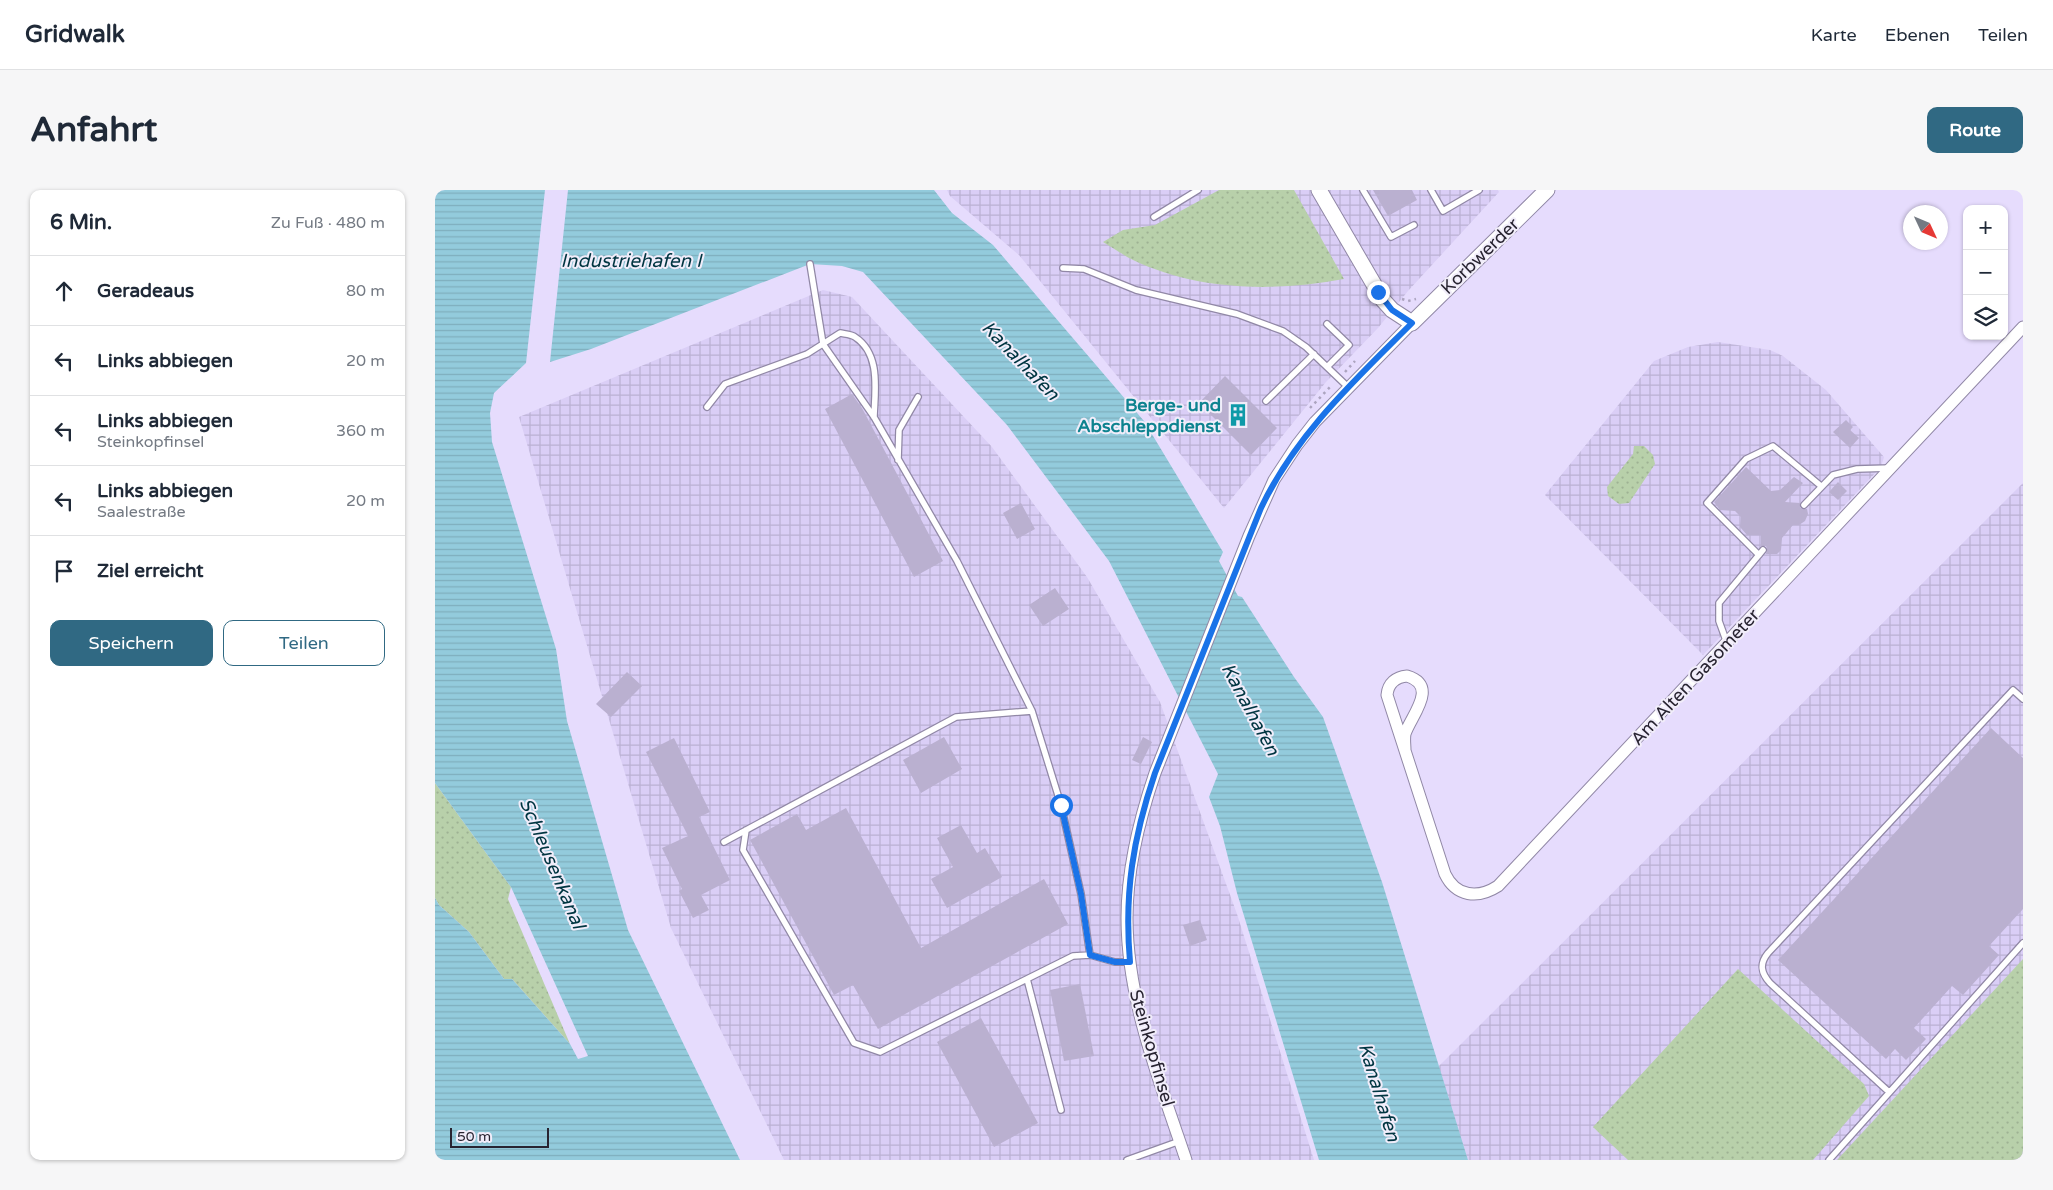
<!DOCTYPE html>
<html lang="de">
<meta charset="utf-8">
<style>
:root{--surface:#fff;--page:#f6f6f7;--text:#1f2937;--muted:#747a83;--line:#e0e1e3;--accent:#306983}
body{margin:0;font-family:"Varela Round",sans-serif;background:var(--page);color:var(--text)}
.controls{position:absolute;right:15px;top:15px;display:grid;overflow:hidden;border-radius:10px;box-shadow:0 1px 4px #0004}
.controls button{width:45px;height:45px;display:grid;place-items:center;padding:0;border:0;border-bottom:1px solid var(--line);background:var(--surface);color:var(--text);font:25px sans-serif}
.compass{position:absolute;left:1468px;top:15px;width:45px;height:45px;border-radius:50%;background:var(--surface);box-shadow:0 1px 4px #0004;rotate:134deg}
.scale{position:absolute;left:15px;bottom:12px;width:99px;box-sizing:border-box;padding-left:5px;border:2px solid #282431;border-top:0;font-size:14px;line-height:18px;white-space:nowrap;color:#282431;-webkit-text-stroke:4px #f1edfa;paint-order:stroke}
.stop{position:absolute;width:15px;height:15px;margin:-11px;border:4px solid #1a73e8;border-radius:50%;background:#fff}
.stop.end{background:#1a73e8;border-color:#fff;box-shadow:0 1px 5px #0008}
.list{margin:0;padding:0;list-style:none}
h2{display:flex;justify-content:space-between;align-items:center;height:65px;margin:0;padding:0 20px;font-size:21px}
h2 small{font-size:16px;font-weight:400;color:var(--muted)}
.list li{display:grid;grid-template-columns:32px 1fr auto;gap:15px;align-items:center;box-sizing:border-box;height:70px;padding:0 20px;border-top:1px solid var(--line)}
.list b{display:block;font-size:19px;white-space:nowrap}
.list p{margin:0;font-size:16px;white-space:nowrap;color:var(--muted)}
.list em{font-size:16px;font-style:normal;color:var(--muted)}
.actions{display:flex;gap:10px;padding:15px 20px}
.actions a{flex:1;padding:11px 0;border:1px solid var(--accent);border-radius:10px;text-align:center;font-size:18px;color:var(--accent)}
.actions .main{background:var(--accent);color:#fff}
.icon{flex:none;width:28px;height:28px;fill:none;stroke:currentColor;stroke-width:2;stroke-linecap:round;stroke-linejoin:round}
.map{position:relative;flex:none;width:1588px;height:970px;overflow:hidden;border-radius:10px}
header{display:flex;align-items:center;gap:30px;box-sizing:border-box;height:70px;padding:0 25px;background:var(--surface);border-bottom:1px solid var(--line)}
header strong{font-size:24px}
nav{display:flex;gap:28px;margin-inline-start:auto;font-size:18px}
.intro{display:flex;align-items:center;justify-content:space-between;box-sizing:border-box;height:120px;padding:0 30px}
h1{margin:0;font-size:35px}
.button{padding:12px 22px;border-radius:10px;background:var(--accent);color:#fff;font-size:18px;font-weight:700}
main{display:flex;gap:30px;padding:0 30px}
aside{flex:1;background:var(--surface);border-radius:10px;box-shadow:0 1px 4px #0004}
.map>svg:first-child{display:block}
.industrial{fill:url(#industrial-grid)}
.grass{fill:url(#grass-dots)}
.water{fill:url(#water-rules)}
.building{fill:#bab0d0}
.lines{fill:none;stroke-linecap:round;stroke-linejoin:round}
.lane-casing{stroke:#9188a6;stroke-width:8}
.street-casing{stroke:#9188a6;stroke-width:13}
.secondary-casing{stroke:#9188a6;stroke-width:17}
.path{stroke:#aca4bf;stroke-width:2.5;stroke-dasharray:2.5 4;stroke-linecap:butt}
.lane{stroke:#fff;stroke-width:5.5}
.street{stroke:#fff;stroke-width:11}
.secondary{stroke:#fff;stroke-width:15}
.route{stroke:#1a73e8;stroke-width:6}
.labels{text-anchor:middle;stroke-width:4;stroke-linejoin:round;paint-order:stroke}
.street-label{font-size:18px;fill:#282431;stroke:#f1edfa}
.culture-label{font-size:18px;font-weight:bold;fill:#0d838f;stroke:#f1edfa;text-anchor:end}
.water-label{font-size:19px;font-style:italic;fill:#003541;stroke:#f1edfa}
</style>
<header>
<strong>Gridwalk</strong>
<nav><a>Karte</a><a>Ebenen</a><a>Teilen</a></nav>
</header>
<div class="intro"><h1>Anfahrt</h1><a class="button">Route</a></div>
<main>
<aside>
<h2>6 Min.<small>Zu Fuß · 480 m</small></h2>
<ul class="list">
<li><svg class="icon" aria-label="ahead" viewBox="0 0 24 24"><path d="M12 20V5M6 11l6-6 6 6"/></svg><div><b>Geradeaus</b></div><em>80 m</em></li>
<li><svg class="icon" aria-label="left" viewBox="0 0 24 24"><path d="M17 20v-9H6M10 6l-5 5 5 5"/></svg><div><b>Links abbiegen</b></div><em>20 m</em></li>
<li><svg class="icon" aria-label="left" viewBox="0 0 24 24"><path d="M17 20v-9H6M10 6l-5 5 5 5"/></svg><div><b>Links abbiegen</b><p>Steinkopfinsel</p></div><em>360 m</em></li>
<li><svg class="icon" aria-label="left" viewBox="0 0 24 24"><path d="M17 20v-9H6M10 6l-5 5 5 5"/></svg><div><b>Links abbiegen</b><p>Saalestraße</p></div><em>20 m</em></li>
<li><svg class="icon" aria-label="arrive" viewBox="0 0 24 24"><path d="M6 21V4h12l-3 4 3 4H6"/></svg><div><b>Ziel erreicht</b></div></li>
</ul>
<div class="actions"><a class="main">Speichern</a><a>Teilen</a></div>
</aside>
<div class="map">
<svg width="1588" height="970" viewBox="0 0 1588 970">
<defs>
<pattern id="industrial-grid" width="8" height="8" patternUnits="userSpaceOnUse" patternTransform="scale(1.25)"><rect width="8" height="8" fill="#dacef6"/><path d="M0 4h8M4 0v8" fill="none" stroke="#bbb1d3"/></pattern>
<pattern id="grass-dots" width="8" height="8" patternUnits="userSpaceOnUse" patternTransform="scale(1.25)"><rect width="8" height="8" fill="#b8d0aa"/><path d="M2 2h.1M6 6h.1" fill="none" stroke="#9eb293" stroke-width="1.8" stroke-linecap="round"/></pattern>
<pattern id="water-rules" width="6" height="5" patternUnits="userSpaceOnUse" patternTransform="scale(1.25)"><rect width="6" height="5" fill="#93cbdc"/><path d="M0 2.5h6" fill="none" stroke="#7faebd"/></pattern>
</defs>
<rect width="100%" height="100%" fill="#e6dcfd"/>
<path class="industrial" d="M512,0H1063L1064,2L973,101L943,138L891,192L789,318L584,65L515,6Z
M388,100L417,107L557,257L652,387L725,512L802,724L879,970H349L236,738L84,227Z
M1283,152L1335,160L1348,166L1391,200L1449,267L1446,277L1268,465L1110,305L1219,171L1253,157Z
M1588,293V970H1033L1003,877Z"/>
<path class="grass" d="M784,0H859L909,89C840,102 763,101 698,70C688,65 678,58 668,52L688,40L720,35Z
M1199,256H1209L1218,265L1220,274L1194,313L1184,314L1173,306L1172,297L1198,264Z
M0,593L76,697L73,709L135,854L77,789H69L34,742L4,715L0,708Z
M1588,769V970H1402Z
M1303,779L1429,894L1434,906L1378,970H1193L1158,937Z"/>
<path class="water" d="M0,0H110L91,173L59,203L55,223L57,252L121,459L132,531L193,740L305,970H0V708L4,715L34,742L69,789H77L135,854L143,869L153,866L76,697L0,593Z
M133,0H499L517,23L558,55L709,231L788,362L784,371L803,406L807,407L859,487L888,527L947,692L1033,970H884L802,703L785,636L774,607L783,584L674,371L572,235L428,82L407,76L375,74L156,159L115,172Z"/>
<path class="building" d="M938,0H977L982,10L953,26Z
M790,186L842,238L816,265L764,213Z
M417,204L427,218L508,371L479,387L390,219Z
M1411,230L1418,237L1415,240L1424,248L1415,258L1398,242Z
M1311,277L1336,301L1345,300L1359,287L1368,293L1350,312L1365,313V318L1372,319L1373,324L1370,331L1364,335H1358L1347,348L1346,360L1342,364H1331L1332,359L1331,356H1326V345H1312L1305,337L1306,327L1300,321L1285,320L1279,312Z
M1403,292L1412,301L1403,310L1394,302Z
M586,313L600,339L582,349L568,323Z
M620,398L634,419L608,436L594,415Z
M192,482L207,496L176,527L161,514Z
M1556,538L1588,568V719L1554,756L1564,765L1528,805L1517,796L1479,838L1491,849L1471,870L1460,859L1451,869L1343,770Z
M509,547L527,579L486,603L468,570Z
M708,547L717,552L706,574L697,570Z
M239,548L275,622L264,627L295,690L266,705L274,720L258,728L244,701L247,699L227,658L253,646L211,562Z
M411,618L486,758L609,689L633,734L443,839L418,795L399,805L315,650L362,624L371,640Z
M526,635L542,663L550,658L567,687L512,718L496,689L518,677L502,648Z
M765,730L772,750L755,756L748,735Z
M645,794L659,866L629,871L615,800Z
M546,828L603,933L559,957L502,852Z"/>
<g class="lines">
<defs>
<path id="lane" d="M928,0L956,47L979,35
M996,0L1008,21L1044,0
M719,27L763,0
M375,74L388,154L439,227L522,371L597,521L626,615L646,704L655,765
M628,78L649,79L701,100L802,124L848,141L871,157L913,197
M892,177L914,155L892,134
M831,211L879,164
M272,217L290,194L372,164L405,143C409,144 416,144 420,147C446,164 440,200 439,227
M463,270L464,240L483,207
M1369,315L1398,285L1422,279L1456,278
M1324,365L1272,313L1311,269L1338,256L1386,296
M1292,453L1284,431V413L1328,360
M311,640L308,660L419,853L445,862L638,766L655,765L680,772H695
M289,652L521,527L597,521
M592,789L626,920
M1454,902L1335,793C1326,783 1324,774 1333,763L1578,500L1588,509
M692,970L745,951
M1394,970L1588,753"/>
<path id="street" d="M970,560C970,555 969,549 970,544C975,527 1005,496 972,486C961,487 953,493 952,505L1010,684C1021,707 1043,709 1063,696L1588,137
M751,970C725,892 692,811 692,728C692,678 704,630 720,583L814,346L839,290L862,255L880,232L977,133"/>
<path id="secondary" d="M884,0L948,110L957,120L977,133L1112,0"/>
</defs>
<use href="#lane" class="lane-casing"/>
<use href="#street" class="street-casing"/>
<use href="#secondary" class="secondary-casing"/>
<path class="path" d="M967,109L973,111L981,109
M910,182L920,171
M875,218L897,195"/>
<use href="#lane" class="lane"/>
<use href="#street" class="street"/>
<use href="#secondary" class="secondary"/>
</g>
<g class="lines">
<path class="route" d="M626,615L646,704L655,765L680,772H695C689,703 698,648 720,583L826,318C861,244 920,190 977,133L957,120L943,102"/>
</g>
<defs>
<symbol id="building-bare" viewBox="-9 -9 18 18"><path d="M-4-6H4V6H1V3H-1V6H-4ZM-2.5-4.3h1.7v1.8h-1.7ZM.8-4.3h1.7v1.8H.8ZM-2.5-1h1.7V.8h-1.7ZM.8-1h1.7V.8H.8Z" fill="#0f9aa8" stroke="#f1edfa" stroke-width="2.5" paint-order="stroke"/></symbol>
</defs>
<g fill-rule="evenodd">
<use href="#building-bare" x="787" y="209" width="32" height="32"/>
</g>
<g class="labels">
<g class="street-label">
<text transform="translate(1045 66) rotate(-44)" y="6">Korbwerder</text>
<text transform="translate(1260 487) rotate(-47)" y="6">Am Alten Gasometer</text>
<text transform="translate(717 858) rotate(74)" y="6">Steinkopfinsel</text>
</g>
<g class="culture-label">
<text x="786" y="221">Berge- und<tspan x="786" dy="21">Abschleppdienst</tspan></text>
</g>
<g class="water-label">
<text x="196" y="77">Industriehafen I</text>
<text transform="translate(586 170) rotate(46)" y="7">Kanalhafen</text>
<text transform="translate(816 519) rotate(62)" y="7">Kanalhafen</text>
<text transform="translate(118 673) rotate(67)" y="7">Schleusenkanal</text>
<text transform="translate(945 902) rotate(73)" y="7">Kanalhafen</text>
</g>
</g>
</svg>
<div class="controls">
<button>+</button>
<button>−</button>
<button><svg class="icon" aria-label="layers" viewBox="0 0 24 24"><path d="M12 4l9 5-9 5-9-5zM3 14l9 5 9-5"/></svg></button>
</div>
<svg class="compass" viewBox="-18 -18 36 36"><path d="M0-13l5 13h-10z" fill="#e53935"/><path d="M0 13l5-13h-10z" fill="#747a83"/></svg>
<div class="scale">50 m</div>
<div class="stop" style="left:626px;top:615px"></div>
<div class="stop end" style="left:943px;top:102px"></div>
</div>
</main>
